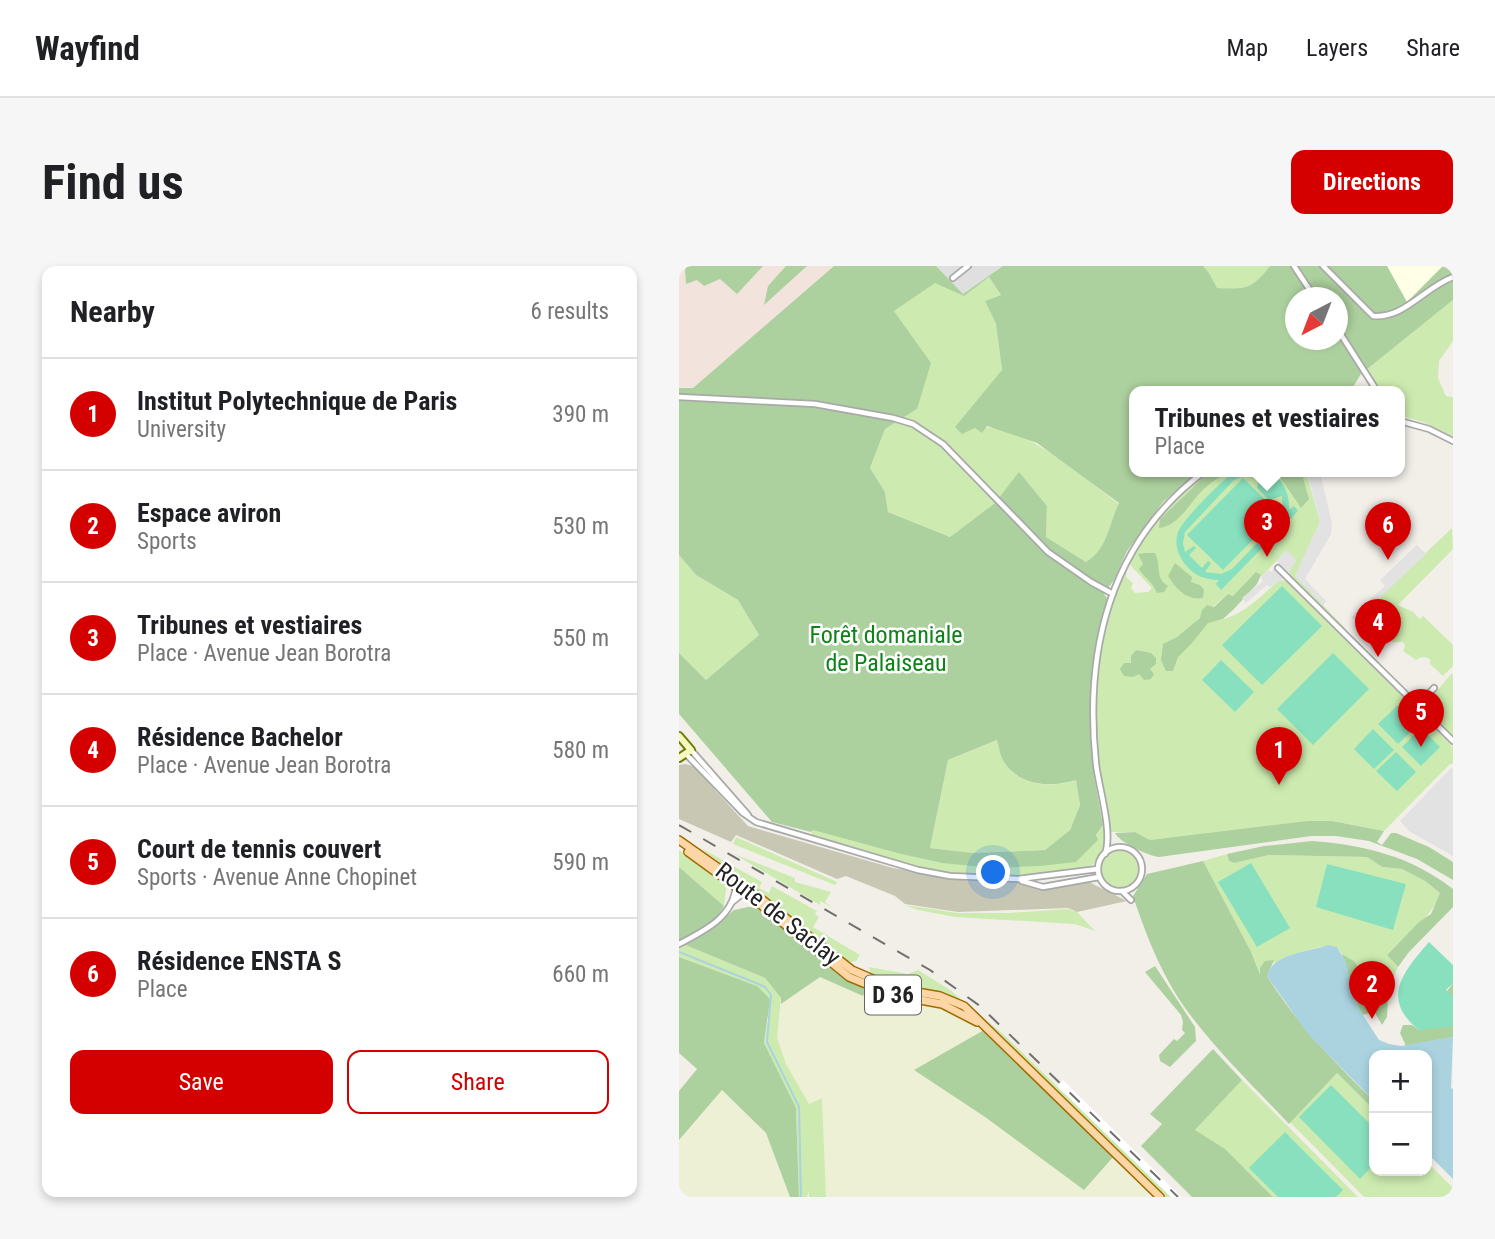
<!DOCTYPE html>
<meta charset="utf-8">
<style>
:root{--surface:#fff;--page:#f6f6f6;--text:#202124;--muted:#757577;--line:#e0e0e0;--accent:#d40000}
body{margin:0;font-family:"Roboto Condensed",sans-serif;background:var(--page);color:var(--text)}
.controls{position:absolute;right:21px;bottom:21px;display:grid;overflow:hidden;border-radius:14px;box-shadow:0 4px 10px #0003}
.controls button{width:63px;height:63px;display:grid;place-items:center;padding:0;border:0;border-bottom:2px solid var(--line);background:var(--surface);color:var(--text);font:35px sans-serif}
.compass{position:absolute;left:606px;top:21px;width:63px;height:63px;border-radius:50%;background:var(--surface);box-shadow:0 4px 10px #0003;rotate:222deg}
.you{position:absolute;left:315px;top:607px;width:24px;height:24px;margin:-18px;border:5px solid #fff;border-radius:50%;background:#1a73e8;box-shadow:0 0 0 10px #1a73e833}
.badge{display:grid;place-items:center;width:46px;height:46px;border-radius:50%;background:var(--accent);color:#fff;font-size:23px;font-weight:700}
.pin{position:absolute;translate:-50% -58px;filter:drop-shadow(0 2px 4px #0008)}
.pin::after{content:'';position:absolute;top:37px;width:24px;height:21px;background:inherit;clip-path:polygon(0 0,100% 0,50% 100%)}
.popup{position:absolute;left:450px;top:120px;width:276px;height:91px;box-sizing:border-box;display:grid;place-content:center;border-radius:14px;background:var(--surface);filter:drop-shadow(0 2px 5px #0005);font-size:23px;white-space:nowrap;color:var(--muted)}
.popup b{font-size:26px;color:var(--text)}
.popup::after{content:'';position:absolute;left:50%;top:100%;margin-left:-14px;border:14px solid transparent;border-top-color:var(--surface)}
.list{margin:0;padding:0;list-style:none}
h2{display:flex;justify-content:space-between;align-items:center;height:91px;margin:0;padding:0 28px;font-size:30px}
h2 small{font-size:23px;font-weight:400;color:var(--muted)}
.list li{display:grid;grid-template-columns:46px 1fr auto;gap:21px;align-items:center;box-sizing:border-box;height:112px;padding:0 28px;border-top:2px solid var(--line)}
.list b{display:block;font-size:26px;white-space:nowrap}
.list p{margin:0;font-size:23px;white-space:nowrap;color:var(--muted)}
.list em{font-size:23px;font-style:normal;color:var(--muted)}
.actions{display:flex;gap:14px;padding:21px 28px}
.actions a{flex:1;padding:16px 0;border:2px solid var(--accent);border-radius:14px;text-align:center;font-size:24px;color:var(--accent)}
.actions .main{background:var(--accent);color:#fff}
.map{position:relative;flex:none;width:774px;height:931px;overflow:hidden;border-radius:14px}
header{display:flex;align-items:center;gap:42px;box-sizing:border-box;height:98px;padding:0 35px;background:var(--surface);border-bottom:2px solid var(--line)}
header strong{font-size:33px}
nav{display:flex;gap:38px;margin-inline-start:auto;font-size:24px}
.intro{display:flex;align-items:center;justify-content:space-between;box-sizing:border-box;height:168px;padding:0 42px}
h1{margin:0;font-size:49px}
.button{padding:18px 32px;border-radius:14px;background:var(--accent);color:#fff;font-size:24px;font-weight:700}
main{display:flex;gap:42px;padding:0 42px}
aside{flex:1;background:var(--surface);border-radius:14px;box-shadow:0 4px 10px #0003}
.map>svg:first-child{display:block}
.residential{fill:#e0dfdf}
.education{fill:#ffffe5}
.military{fill:#f3e3dd}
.construction{fill:#c7c7b4}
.farmland{fill:#eef0d5}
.grass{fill:#cdebb0}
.forest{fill:#add19e;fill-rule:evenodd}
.pitch{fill:#88e0be;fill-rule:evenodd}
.parking{fill:#e2e2e2}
.water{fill:#aad3df}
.pier{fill:#fff}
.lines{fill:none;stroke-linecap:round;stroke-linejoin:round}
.stream{stroke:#aad3df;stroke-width:2}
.street-casing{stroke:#a9a9a9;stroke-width:8}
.secondary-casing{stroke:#707d05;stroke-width:10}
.primary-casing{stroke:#a06b00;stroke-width:10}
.street{stroke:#fff;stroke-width:4.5}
.secondary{stroke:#f7fabf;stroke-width:6}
.primary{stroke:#fcd6a4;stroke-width:7}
.rail{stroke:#707070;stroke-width:2;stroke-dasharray:14 14;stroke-linecap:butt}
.labels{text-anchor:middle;stroke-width:5;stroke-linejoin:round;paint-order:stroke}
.shield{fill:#fff;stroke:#646464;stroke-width:2}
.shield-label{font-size:23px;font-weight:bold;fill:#222}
.park-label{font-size:24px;fill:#0c8416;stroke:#fff}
.street-label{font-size:24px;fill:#222;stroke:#fff}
</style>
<header>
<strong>Wayfind</strong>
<nav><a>Map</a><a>Layers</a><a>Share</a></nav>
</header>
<div class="intro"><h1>Find us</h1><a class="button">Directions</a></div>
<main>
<aside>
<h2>Nearby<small>6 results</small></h2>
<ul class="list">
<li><span class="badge">1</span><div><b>Institut Polytechnique de Paris</b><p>University</p></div><em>390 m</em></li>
<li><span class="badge">2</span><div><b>Espace aviron</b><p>Sports</p></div><em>530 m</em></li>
<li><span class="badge">3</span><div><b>Tribunes et vestiaires</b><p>Place · Avenue Jean Borotra</p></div><em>550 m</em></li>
<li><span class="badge">4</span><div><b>Résidence Bachelor</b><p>Place · Avenue Jean Borotra</p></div><em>580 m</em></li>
<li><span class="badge">5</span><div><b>Court de tennis couvert</b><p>Sports · Avenue Anne Chopinet</p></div><em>590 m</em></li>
<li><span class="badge">6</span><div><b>Résidence ENSTA S</b><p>Place</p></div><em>660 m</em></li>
</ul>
<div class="actions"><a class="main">Save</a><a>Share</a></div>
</aside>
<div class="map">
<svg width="774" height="931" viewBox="0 0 774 931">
<rect width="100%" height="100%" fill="#f2efe9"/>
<path class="residential" d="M257,0H325L284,28Z"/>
<path class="education" d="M708,0H764L728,36Z"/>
<path class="military" d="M0,0H155L14,122L0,121Z"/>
<path class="construction" d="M6,498L14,500L69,560L79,563L214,602L290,615L341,616L361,624L410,616L448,635L398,646L389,642L279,646L226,638L216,630L167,610L158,613L57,569L52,576L0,553V499Z"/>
<path class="farmland" d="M141,711L184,729L187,724L203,730L256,739L295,757L305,764L236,804L306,851L405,924L434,891L470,926L466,931H147L143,833L129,839L106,796L97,772L102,738Z
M43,823L87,867L111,931H0V874Z"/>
<path class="grass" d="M524,0H591C572,24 567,23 537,22L530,7Z
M310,11L322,29L306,35L317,58L323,104L296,162C341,154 405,212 440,238C430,258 428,284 407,296L367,271L368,240L340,207L316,237L271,271L209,246L206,226L191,202L206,163L238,143L215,45L256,16L285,29Z
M774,34V75L760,95L759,112L767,130L774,131V170L744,156L723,150L721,148V125H703L688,103Z
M531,205H627L641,256L616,310L667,363L665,365L612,312L610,306L617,294L607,285L582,311V309L554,330L549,328L518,354C553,361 577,335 600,314L608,315L774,481V498H771L705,565L653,555L471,574L456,566H431C413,480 408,390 445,308L448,306L447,311L454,317L452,322L456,327L469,326L473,322L452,300L451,296C472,260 497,231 531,205Z
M773,262L774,283L719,339L734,346L741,353L744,350L774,379V400L764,410L750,397L752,395C747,389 743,391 737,394L724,385L726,380L724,376H714L704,366V360H690L680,350Z
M0,289L17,309L59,334L80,369L27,414L0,387Z
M773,407L774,409V472L747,445L745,440Z
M319,474C320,481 321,490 325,496C341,520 372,523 397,514L401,539L391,564L366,584L294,587L251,582L269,494Z
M424,559C429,577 426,591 409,602C365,609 320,614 275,608C227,601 180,585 134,572L132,566L133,563L222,588L263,597L411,580Z
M57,571L158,616L156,619L54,578Z
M20,581L83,616L80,622L90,627L93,620L138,645L136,648L140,651L134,661L181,689L177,695L172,696L163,693L86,629Z
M0,584L44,615L47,623L45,640L0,601Z
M422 603a19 19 0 1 1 38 0a19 19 0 1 1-38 0Z
M55,588L116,612V616L152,626L146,636L154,642L141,635V639Z
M548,588L550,595L555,597L590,589L688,591L703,601L723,603L746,615L761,627C751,656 727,667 708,689L719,701L710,721L696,714H689L675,695L663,688L658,681C641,677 611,690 595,698V695L582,713L524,595Z
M226,639L279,647H329L389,643L398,646L416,665L396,658L276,651L239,644Z
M4,678L86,712L102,732L98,772L107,798L130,838L143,832L147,931H130V925L128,931H120L117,842L104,821L85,777L89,753L78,720L0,691V680Z
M190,701L229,708L239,704L271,724L324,768L492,931H484C436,884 388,835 340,788C324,773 304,749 285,738C266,727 192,725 190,701Z
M658,807L695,844V905H748V896L774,922V931H685L611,856Z
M563,814L679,931H594L565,902L516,864Z"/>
<path class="forest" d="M8,0H84L58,28L41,13L25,20L18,14L7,18L6,4Z
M107,0H128L85,39L89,20Z
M155,0H257L284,28L324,0H524L530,7L538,22C567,23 572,24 591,0H708L728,36L764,0H774V34L682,108L674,121L669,125H455V205H519L484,236L448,285L435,314L425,328L428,332L411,424L415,510L424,559L417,569L419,574L397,596L361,600L314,602L263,597L222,588L134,564L132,566L93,556L0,448V387L27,414L80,369L59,334L17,309L0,289V122H14ZM310,11L322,29L306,35L317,58L323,104L276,161L283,168L296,162L303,167L308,160L358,177L440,237C430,258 428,284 407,296L367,271L368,240L340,206L316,237L271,271L209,246L206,226L191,202L206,163L238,143L252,97L215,45L256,17L285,30ZM617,32H659V74H617ZM318,474C320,481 321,490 325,496C341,520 372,522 397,514L401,539L391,564L366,584L294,587L251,582L269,494Z
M531,205H550C542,211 533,215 526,222C511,235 501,260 480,262L481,253Z
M597,205L617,207L618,205H625L624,212L630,233L622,242Z
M466,287H476C483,300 475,311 489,320L485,326L478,327C474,316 466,313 460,303L464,298L459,288Z
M496,297L513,311L512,316L521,319L525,324L524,332C508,335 497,323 489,310Z
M577,306L582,309L578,318L554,344L544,353L529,357L513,377L499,391L494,405H487L482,394L484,378L498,371L521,352L523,344L528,339L535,341L549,328L554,330Z
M457,384L472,387L477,392V398L471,403L475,408L472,413L465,414L460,408L454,411L445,410L441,403L445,397H452V390Z
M629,555H653L705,565L698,576L703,579L712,567H717L750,581L774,596V614L738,593L690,575L657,570H632L480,591C469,590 440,576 436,567L456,566L471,574Z
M633,575C685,579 732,590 774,623V641L730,686L719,701L708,689L740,656L752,648L761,627L746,615L723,603L703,601L688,591L590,589L555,597L550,595L548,588L585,580Z
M524,595L572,686L581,709V702L586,695L595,694L588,710C618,758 655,796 695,835V844L658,807L610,858C577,823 542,789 512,750C485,715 468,672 454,630L468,608Z
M0,601L45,640C36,658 17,664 0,674Z
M69,641H76L86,647L161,708L187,724L184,730L141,711L102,738V732L86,712L4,678L37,659L55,644Z
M663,688L675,695L689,714L706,717L710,721L701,726L692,723V716L685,714L687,724L684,727L686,733L704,728L709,732L708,751L703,759L695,745L684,749L680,743Z
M0,691L78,720L91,733L85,777L117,842L120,931H111L87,867L43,824L0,874V825L18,803L0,787Z
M476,700L516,761L517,775L491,801L481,795L480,789L495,773L498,775L506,767L503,764L504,756L502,749L466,706Z
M774,717V771L727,780L721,767L724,759H733L740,764Z
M305,764L434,891L405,924L306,851L235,804Z
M534,783L563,814L516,864L546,883L594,931H513L462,880L483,858L471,848Z"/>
<path class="pitch" d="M556,205C566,205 581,202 590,206C605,212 611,230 610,244L615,240L619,245L542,324L537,318L540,314C526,314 514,309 506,298C499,289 495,278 499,266C503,254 545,213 556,205ZM572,207L581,209L578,222L590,234L603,230L604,244L600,254L553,303L542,308L526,306L532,297L529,295L523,302L510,289L517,282L515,280L506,286L504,277L506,266L555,214Z
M564,212L600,247L544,304L508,269Z
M603,320L643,360L583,419L543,379Z
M654,387L690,423L634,479L598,443Z
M542,394L575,426L556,446L523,414Z
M719,439L739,459L719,478L699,458Z
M742,462L761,481L742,500L723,481Z
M694,463L715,484L695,503L675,483Z
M717,486L737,506L718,525L697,505Z
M572,597L611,662L578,681L539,616Z
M648,598L727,618L714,664L637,641Z
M750,676L774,699V717L767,724L774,731V760L740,764C701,733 724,706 750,676Z
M652,819L695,862V898L681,913L620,851Z
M606,866L664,924L657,931H599L570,902Z"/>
<path class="parking" d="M628,205H648L642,211L653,257L652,268L626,313L647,335L644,339L616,310L641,256Z
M738,279L747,288L676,355L672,351L706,320L701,314Z
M607,284L617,294L610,306L603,313L591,321L588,319L567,337L563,332L584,315L582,311L589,304L592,306L600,298L598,295Z
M772,502L774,503V590L730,565L721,555Z"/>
<path class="water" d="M649,679L658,681L667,696L673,725L680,743L700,774L710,778L722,780L774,771L772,822L774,823V913L748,887V789H695V835L629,768L588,710C593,687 631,686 649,679Z"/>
<path class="pier" d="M384,814L467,896L502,931H492L378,820Z"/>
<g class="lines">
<path class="stream" d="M0,686L77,717L86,721L92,729L88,776L120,841L122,931"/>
<defs>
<path id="street" d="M615,0L636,32
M644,0L694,50C725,53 746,21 774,11
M274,12L289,0
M659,64L698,125
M0,131L136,138L214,152L234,158L264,178L369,286L412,316L434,328
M721,155L750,163L774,175
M599,302L774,475
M738,440L755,422
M12,484L69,549
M7,488L64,547L77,556L239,604L271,610L339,613L419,603
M419 603a22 22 0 1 1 44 0a22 22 0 1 1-44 0Z
M426,588C434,566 420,523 417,498C405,385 430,276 526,205
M343,615L364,621L420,611
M443,625L452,634
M52,637L67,625
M0,678C25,665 55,651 57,619"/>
<path id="secondary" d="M0,470L12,484L0,492"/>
<path id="primary" d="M0,574L71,624L173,704L215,722L261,730L285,740L481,931
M9,586L82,639L170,711L214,729L263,738L298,756"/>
</defs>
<use href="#street" class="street-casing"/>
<use href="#secondary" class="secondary-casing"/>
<use href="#primary" class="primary-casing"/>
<use href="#street" class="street"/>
<use href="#secondary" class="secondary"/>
<use href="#primary" class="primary"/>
<path class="rail" d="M0,559L251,704L301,740L499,931"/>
</g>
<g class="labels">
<rect class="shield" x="186" y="709.5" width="56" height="39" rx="5"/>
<g class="shield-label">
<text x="214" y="737">D 36</text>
</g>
<g class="park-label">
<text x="207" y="377">Forêt domaniale<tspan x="207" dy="28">de Palaiseau</tspan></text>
</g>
<g class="street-label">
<text transform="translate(99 648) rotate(38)" y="8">Route de Saclay</text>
</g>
</g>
</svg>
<div class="controls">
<button>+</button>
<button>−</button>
</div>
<svg class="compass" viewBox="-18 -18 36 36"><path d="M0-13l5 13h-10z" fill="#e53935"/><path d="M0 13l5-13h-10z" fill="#757577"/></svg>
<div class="you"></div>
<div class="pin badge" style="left:600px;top:519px">1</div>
<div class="pin badge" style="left:693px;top:753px">2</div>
<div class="pin badge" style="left:588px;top:291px">3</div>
<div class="popup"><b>Tribunes et vestiaires</b>Place</div>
<div class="pin badge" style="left:699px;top:391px">4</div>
<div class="pin badge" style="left:742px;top:481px">5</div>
<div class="pin badge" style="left:709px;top:294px">6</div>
</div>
</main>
